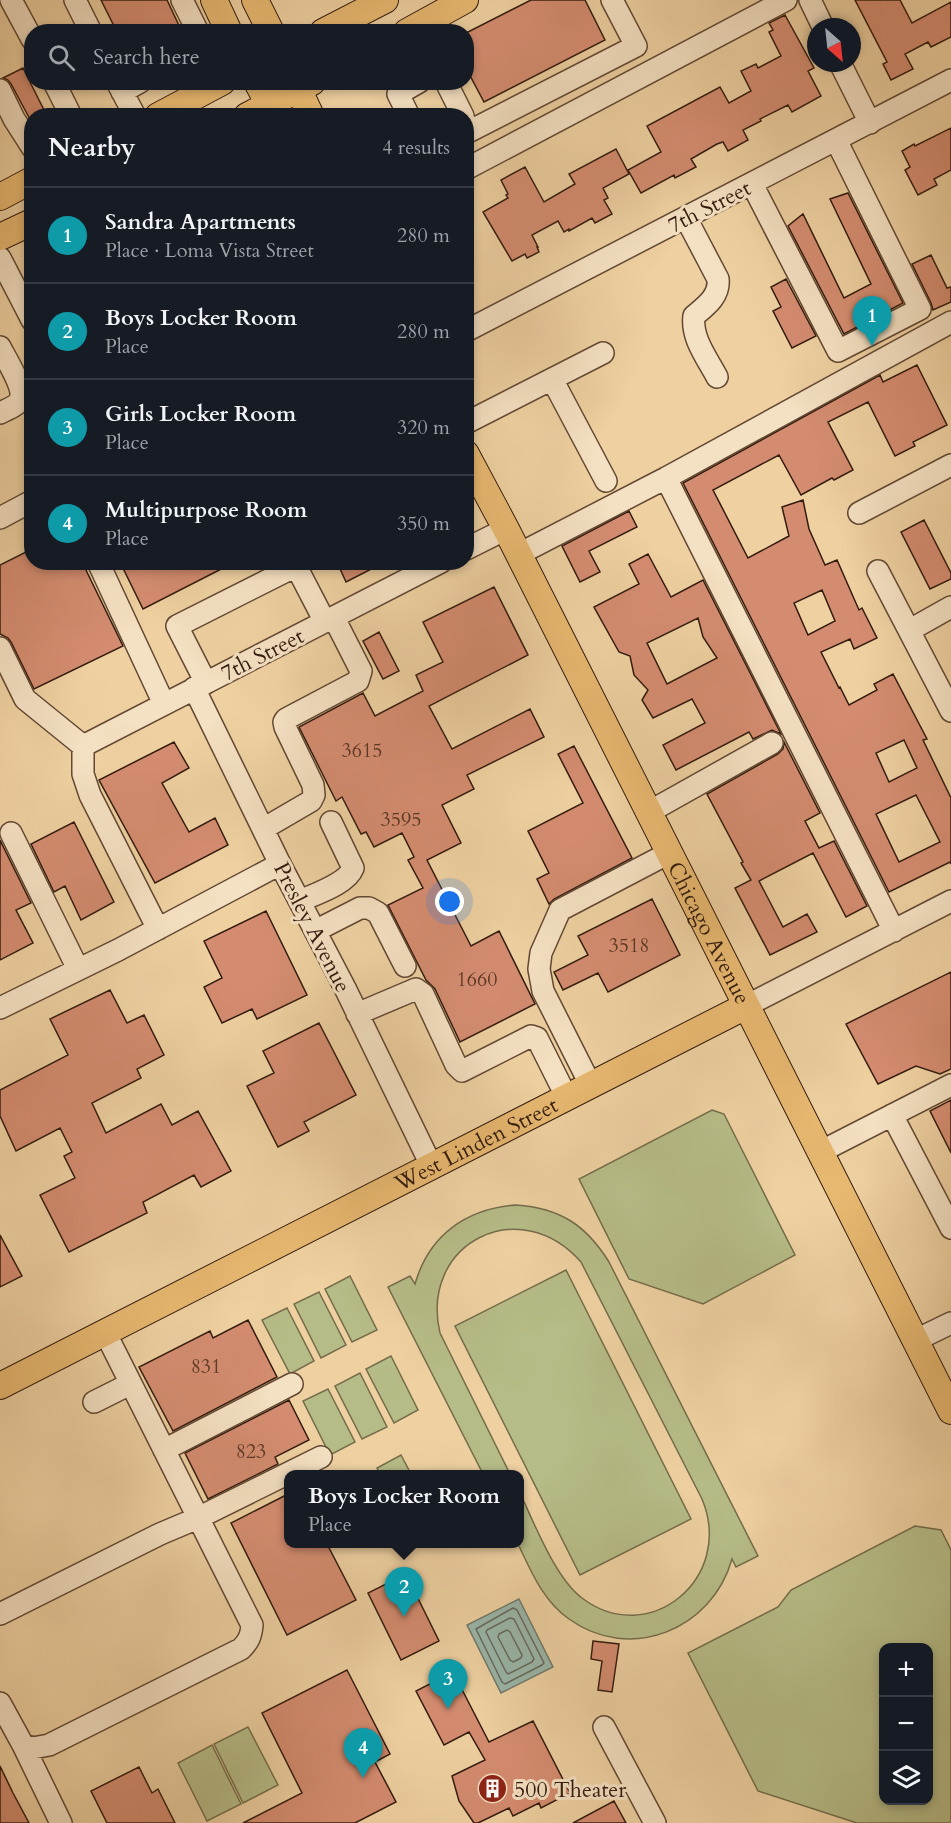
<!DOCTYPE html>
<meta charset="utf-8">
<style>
:root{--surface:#171b24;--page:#242831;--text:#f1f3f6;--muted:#9ea1a6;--line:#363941;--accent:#c59692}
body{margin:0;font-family:Cardo,serif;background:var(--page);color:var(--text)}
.controls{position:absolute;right:18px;bottom:18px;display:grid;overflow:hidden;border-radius:12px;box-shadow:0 3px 9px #0003}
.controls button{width:54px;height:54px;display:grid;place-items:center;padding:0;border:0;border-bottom:2px solid var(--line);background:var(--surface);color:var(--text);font:30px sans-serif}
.compass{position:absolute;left:807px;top:18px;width:54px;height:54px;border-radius:50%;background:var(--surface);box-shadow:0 3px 9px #0003;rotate:153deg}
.you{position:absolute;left:450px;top:902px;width:21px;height:21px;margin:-15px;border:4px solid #fff;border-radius:50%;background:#1a73e8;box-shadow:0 0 0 9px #1a73e833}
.badge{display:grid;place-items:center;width:39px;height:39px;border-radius:50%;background:var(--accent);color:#fff;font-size:20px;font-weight:700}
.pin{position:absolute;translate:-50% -50px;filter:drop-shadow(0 2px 3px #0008)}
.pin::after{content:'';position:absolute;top:32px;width:21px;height:18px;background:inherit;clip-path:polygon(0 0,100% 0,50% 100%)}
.popup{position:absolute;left:284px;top:1470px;width:240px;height:78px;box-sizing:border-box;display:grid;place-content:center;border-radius:12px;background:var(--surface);filter:drop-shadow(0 2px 4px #0005);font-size:20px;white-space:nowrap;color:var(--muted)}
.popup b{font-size:22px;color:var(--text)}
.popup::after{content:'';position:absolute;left:50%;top:100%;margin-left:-12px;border:12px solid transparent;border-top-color:var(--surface)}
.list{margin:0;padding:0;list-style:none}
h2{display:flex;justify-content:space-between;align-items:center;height:78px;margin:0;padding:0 24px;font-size:26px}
h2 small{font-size:20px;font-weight:400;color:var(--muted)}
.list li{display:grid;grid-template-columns:39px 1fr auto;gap:18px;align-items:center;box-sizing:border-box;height:96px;padding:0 24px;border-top:2px solid var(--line)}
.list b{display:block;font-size:22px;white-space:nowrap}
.list p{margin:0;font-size:20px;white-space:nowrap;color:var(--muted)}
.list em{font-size:20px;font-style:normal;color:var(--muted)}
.icon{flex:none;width:33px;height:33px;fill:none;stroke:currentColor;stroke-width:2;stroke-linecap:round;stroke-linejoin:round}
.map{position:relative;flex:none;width:951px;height:1823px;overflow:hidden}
.search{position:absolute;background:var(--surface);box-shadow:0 3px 9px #0003;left:24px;top:24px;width:450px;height:66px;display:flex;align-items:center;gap:15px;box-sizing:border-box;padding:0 21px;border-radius:24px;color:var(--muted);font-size:22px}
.panel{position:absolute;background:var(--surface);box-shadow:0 3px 9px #0003;left:24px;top:108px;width:450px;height:462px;border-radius:24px}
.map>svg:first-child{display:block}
.green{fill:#b6bc87;stroke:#746c4a;stroke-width:1.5;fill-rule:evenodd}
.water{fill:#99b6a9;stroke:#70786b;stroke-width:1.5}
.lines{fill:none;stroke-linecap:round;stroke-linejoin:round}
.shore{stroke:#66685c;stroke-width:1.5}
.building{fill:#d48c70;stroke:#331b0e;stroke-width:1.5;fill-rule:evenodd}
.minor-casing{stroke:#624833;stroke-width:24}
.major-casing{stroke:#331b0e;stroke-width:28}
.minor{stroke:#f4e0c2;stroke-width:21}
.major{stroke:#e7b870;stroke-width:26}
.labels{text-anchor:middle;stroke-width:6;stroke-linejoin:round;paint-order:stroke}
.number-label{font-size:20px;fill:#5b3726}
.street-label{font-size:22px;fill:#331b0e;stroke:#f4e0c2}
.poi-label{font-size:22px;fill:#331b0e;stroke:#f4e0c2;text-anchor:start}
</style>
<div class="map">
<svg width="951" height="1823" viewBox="0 0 951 1823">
<rect width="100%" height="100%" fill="#eed0a1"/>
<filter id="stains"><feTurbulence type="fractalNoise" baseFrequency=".00333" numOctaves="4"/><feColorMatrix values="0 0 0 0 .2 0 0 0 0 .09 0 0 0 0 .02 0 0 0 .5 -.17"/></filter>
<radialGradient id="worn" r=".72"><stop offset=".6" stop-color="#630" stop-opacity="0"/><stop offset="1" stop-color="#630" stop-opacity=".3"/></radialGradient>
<path class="green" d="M712,1110L724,1114L795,1255L703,1304L629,1279L579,1179Z
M516,1205C560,1208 586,1225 609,1262L758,1556L736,1567L732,1559C712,1630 630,1663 569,1619C543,1601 531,1571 518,1544H520V1493C534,1523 556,1579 582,1598C649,1649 735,1578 702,1499L581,1262C520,1192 419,1243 440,1333L510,1474H483L388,1287L410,1276L415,1284C429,1235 466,1209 516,1205Z
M566,1270L691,1519L580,1575L455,1326Z
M350,1276L377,1330L352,1342L325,1289Z
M319,1292L346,1345L321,1358L294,1304Z
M287,1308L314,1361L290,1374L262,1320Z
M391,1356L418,1410L394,1423L366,1369Z
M360,1373L387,1427L362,1439L335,1386Z
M328,1389L355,1442L330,1455L303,1401Z
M401,1455L411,1474H380L377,1468Z
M915,1526L941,1530L951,1550V1823H857L758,1791L688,1653L778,1607L791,1590ZM884,1648H928V1800H884Z
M248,1727L278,1785L243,1803L214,1744Z
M212,1745L241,1804L207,1821L178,1763Z"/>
<path class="water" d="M519,1599L553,1667L501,1693L467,1625Z"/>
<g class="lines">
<path class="shore" d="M513,1608L517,1610L544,1663L542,1665L505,1684L502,1682L476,1629Z
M510,1618L514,1619L534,1659L532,1662L508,1674L506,1672L486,1632L487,1630Z
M507,1630L510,1632L522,1655L521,1658L513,1662L510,1660L498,1637L499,1634Z"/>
</g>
<path class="building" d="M101,0H167L182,32H117Z
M531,0H585L605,40L484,102L466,68V33Z
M855,0H900L912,23L951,2V37L931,47L928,42L905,54L913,69L891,80L883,64L887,62Z
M785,15L814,68L808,71L821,96L792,112L788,105L760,119L761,121L743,130L748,140L728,151L723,142L717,144L691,159L696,167L675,178L674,175L641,193L628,170L661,152L647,126L720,87L729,103L751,91L741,71L756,64L758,68L781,56L769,32L773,30L769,23Z
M23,68L47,116H32V123L11,84L8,80L3,78Z
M951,128V170L934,179L937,185L918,195L905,170L910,167L902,151L914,144L915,146Z
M616,149L629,174L603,188L608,198L604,200L612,214L595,223L592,218L569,231V229L564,232L558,221L532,235L538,247H537L539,252L527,258L525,254L512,261L483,212L508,198L506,195L508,194L501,180L525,167L544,202L575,184L569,174Z
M848,193L903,303L844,334L788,226L803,214L844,298L871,284L830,199Z
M931,255L947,288L951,287V302L933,310L931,303L912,264Z
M786,279L816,336L792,348L773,311L781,307L771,287Z
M917,365L947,425L913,442L915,446L895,456L868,402L828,422L853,470L834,480L832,478L801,495L779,455L713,490L748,558L789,536L782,507L803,500L809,529L825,565L837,560L859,610L862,608L877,638L854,649L850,639L821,652L839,688L840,687L849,705L877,690L874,684L893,674L927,739L923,740L951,798V864L950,862L889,892L683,483L880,375L883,382ZM822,590L835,621L808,635L794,603ZM904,740L917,768L889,782L876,753ZM916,795L940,842L899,862L876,814Z
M629,511L637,527L589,551L600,572L580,582L562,546Z
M924,520L951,573V579L930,589L901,532Z
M32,549V562H82L123,646L34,689L11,642L8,638L0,634V565Z
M648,554L671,597L703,580L781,734L772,730L753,739L749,732L676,770L663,745L705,723L692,699L653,718L642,700L648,690L634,675L630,656L619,652L594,607L639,584L629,564ZM698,618L703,637L717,658L667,684L647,643Z
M120,562H235L143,609Z
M337,562H385L346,582Z
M494,587L528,655L429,706L452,749L530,709L544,737L467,775L474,789L442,805L461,843L427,860L471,946L499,931L535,1004L460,1042L435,989L426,980L388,905L423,888L408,860L414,857L402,833L374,847L366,832L361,834L342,797L336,801L299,727L363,693L375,716L423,691L416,675L443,662L423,622Z
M379,632L399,671L383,679L363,641Z
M174,742L189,768L162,783L189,832L215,818L228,845L155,883L99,780Z
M784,742L820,813L805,821L819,848L834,841L867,906L846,917L813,853L759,881L783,927L807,914L817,932L770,955L735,888L751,880L741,863L743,862L707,794L778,754L783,749Z
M574,746L632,858L554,899L549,904L537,879L549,873L528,831L583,803L558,754Z
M74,822L114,902L81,920L65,886L54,892L31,844Z
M0,840L31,903L16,910L33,943L0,960Z
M652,899L680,955L608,992L598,973L563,990L554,972L588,955L578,936Z
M266,911L307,995L257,1019L252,1009L222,1023L204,987L222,978L204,941Z
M951,972V1069L940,1074L916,1066L878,1084L846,1024Z
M110,990L127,1023L144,1015L164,1055L137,1069L141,1078L92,1103L106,1133L161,1104L172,1125L198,1111L231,1171L201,1187L194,1175L143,1202L147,1213L69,1252L40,1195L75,1178L64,1156L72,1152L60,1128L16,1151L0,1116V1090L68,1055L50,1019Z
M319,1023L356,1095L304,1122L309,1131L278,1147L247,1086L274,1073L263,1051Z
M951,1100V1153L930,1111Z
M0,1235L22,1276L0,1287Z
M248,1320L277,1377L173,1431L139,1367L210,1331L213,1338Z
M289,1400L309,1440L275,1457L278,1464L208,1499L185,1453Z
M288,1494V1544H327L356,1600L287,1635L231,1523Z
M406,1574L439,1641L401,1660L368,1593Z
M593,1641L619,1644L612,1692L598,1690L602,1661L591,1659Z
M347,1670L390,1754L375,1762L396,1802L355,1823H243L302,1793L262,1713Z
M453,1672L489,1742L533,1721L570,1793L541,1808L539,1803L513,1816L509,1808L478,1823H474L459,1801L452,1776L485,1760L469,1732L444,1745L416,1691Z
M0,1766L13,1793L29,1823H0Z
M139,1767L152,1793L158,1789L175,1823H107L91,1791Z
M614,1801L626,1823H573Z"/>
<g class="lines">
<defs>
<path id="minor" d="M11,0L32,39
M75,0L91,32
M182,0L198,32
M810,0L823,27
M840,63L870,123
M54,82L71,116
M117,82L135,116
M446,82L463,116
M0,90L14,119L32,147
M122,92L140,82
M409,116L398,94L419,82
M466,123L470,131L636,46L612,0
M466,169L786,0
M752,184L838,351L920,309L836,140
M686,218L718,279C720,296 706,306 694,316C691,338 707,358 717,377
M0,258L32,320
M466,331L951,80
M0,347C6,359 25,388 20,400C17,406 6,410 0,413
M552,379L606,481
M466,423L603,353
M666,478L894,931
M859,513L951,465
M0,518L32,501
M466,549L506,529
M519,554L666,478L951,322
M98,562L164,704
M878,571L951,711
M910,630L951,607
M0,648L25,699L83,746
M206,683L177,626L296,566L325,622
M194,688L280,864L345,988L432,1167
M83,746L441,562
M83,746V774L90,795L158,929
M649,812L772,743
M263,829L311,801L314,795L313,785L285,727L284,722L286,719L358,681L361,671L334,618
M11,833L78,969
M300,901C315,894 347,884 353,868L331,822
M315,931L360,908H369L378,913L405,966
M746,1006L951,901
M0,1008L118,950L280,864
M357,1014L416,989L423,994L456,1065L462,1071L531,1036L537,1038L567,1098
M591,1086L543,991L539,969L541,953L560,910L669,853
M892,1115L951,1228
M820,1152L951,1085
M916,1340L951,1323
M94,1402L130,1384
M164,1450L292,1384
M0,1614L160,1534L198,1518L321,1457
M0,1703L23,1745L33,1748L49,1745L241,1649C249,1641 251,1636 252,1625L105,1332
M604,1727L655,1823
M23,1745L61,1823"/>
<g id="major">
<path d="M214,0L229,32"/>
<path d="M255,0L271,32"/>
<path d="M323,32L385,0"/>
<path d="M407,32L465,0"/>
<path d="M257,82L275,116"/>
<path d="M295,82L311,116"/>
<path d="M158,116L222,82"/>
<path d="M247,116L312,82"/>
<path d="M0,197L32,180"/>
<path d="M0,237L32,222"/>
<path id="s1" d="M466,454L506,529L951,1411"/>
<path id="s2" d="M0,1386L746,1006"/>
</g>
</defs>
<use href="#minor" class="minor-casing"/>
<use href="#major" class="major-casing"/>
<use href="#minor" class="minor"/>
<use href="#major" class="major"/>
</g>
<defs>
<symbol id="building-disc" viewBox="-11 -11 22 22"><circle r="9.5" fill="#8f2418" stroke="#f4e0c2"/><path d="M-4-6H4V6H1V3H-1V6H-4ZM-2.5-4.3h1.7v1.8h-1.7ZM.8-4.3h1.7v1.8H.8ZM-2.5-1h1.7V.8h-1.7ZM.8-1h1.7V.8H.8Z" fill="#fff"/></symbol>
</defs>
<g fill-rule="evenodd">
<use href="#building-disc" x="476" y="1772" width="33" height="33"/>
</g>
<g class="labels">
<g class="number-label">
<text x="362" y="757">3615</text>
<text x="401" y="826">3595</text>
<text x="629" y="952">3518</text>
<text x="477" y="986">1660</text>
<text x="206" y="1373">831</text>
<text x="251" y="1458">823</text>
</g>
<g class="street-label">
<text transform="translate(709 206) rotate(-27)" y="8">7th Street</text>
<text transform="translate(262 654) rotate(-27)" y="8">7th Street</text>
<text transform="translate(313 927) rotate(63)" y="8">Presley Avenue</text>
<text dy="8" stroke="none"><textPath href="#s1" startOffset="537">Chicago Avenue</textPath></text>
<text dy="8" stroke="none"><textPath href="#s2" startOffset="534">West Linden Street</textPath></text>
</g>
<g class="poi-label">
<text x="514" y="1797">500 Theater</text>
</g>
</g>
<rect width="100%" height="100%" filter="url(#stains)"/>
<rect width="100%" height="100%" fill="url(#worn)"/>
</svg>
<div class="controls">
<button>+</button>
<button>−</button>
<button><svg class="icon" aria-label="layers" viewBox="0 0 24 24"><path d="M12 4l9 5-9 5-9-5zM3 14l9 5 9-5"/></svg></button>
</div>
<svg class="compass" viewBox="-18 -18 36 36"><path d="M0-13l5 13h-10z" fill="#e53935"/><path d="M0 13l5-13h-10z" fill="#9ea1a6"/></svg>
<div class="you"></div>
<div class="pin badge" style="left:872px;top:346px;background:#0f9aa8">1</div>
<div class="pin badge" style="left:404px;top:1617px;background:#0f9aa8">2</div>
<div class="popup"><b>Boys Locker Room</b>Place</div>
<div class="pin badge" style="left:448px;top:1709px;background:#0f9aa8">3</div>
<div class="pin badge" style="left:363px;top:1778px;background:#0f9aa8">4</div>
<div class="search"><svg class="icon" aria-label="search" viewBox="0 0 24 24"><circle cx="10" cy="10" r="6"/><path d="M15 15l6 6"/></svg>Search here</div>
<section class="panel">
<h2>Nearby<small>4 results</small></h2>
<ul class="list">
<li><span class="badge" style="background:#0f9aa8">1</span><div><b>Sandra Apartments</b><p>Place · Loma Vista Street</p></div><em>280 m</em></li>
<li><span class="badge" style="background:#0f9aa8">2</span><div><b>Boys Locker Room</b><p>Place</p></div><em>280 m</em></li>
<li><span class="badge" style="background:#0f9aa8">3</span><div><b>Girls Locker Room</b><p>Place</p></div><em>320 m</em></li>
<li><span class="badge" style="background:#0f9aa8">4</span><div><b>Multipurpose Room</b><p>Place</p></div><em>350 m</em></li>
</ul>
</section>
</div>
